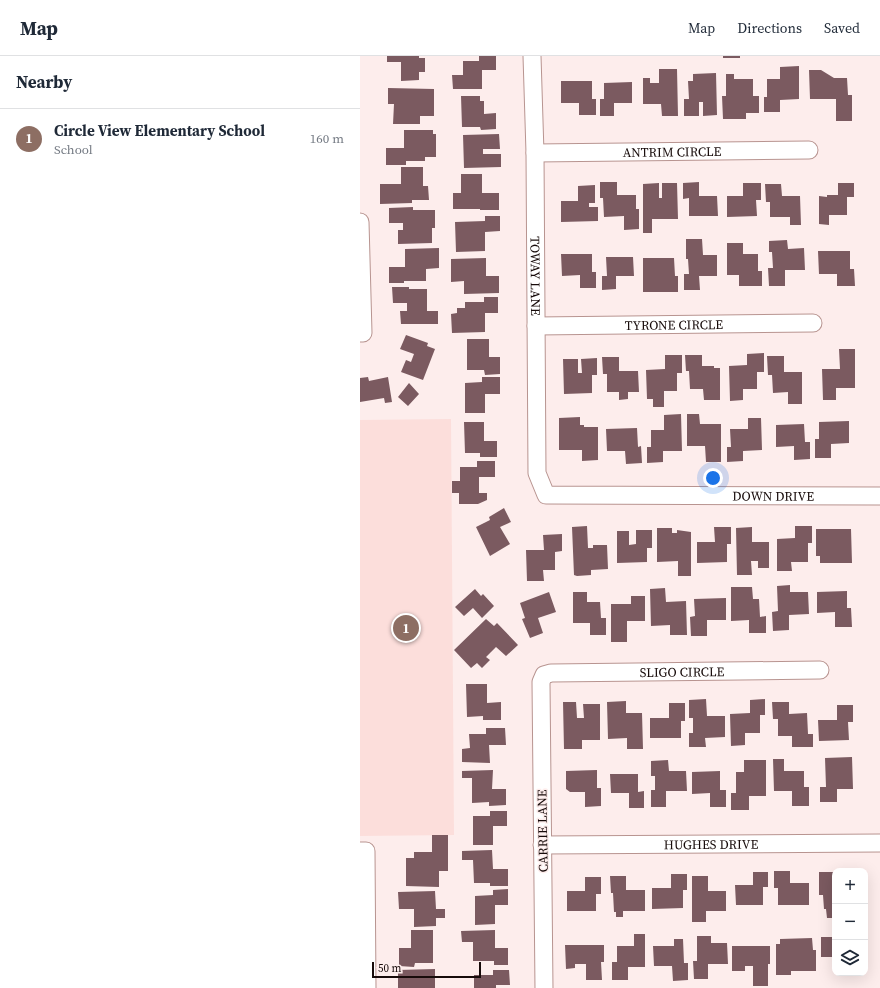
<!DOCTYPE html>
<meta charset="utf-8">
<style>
:root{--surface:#fff;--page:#f2f2f3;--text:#1f2937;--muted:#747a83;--line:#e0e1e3;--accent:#845fd9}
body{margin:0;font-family:"Source Serif 4",serif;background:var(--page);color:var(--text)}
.controls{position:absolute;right:12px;bottom:12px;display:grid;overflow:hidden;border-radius:8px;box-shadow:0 4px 16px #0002}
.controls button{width:36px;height:36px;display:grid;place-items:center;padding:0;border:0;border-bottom:1px solid var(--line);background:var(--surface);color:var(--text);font:20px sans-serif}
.scale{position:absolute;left:12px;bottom:10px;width:109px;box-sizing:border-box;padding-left:4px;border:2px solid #170b0a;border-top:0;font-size:11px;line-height:14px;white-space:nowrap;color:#170b0a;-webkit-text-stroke:3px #fdedec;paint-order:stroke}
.you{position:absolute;left:353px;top:422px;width:14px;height:14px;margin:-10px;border:3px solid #fff;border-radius:50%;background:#1a73e8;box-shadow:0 0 0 6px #1a73e833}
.badge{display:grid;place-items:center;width:26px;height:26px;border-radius:50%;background:var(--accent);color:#fff;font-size:13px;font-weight:700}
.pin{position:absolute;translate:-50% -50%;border:2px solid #fff;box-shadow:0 1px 4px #0006}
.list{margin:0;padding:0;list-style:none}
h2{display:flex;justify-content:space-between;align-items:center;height:52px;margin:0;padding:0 16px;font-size:17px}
h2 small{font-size:13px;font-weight:400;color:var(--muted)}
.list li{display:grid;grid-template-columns:26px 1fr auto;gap:12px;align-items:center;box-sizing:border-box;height:60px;padding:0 16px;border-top:1px solid var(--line)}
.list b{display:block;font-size:15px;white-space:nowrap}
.list p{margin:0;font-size:13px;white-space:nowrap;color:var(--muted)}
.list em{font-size:13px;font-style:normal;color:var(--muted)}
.icon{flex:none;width:22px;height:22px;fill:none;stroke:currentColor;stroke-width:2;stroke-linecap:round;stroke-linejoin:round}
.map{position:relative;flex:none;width:520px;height:932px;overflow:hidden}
header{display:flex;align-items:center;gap:24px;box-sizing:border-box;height:56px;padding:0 20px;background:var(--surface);border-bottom:1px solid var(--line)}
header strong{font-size:19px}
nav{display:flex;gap:22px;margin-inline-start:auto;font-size:14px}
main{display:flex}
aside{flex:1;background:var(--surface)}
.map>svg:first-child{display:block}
.built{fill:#fcdedb}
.building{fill:#7b5a60}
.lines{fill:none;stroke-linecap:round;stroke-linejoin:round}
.minor-casing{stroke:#b89490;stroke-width:19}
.minor{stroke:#fff;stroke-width:17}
.labels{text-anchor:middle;stroke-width:3;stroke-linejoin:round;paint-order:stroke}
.street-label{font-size:13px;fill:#170b0a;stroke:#fdedec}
</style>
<header>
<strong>Map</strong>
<nav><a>Map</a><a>Directions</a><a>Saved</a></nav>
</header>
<main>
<aside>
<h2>Nearby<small></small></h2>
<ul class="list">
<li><span class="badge" style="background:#8d6e63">1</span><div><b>Circle View Elementary School</b><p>School</p></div><em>160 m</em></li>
</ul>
</aside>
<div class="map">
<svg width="520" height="932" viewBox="0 0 520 932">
<rect width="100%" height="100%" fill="#fdedec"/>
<path class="built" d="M91,363L94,779L0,780V364Z"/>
<path class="building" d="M27,0H59V2H65V16H59V24L41,25V6H27Z
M119,0H136V14H122V33H93L92,19H103V5H119Z
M363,0H380V2H363Z
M439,10V43L420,44V56H404V41H407V23H420V11Z
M299,13H317L318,60H302L301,48H283V22H290V27H299Z
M449,14H461L474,22H487L488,39H492V65H476V43H450Z
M356,17L357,59L343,60V46H339V60H324V43H329L328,25H333V18Z
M366,18H374V23H393V40H399V57H386V63H363L362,40H366Z
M201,25H232V43H236V59H219V47H201Z
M272,26V47H254V60H240V43H244V27Z
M28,32L74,33V60H60V68H33L34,48H28Z
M101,40H120V45H124V58L136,57V73L121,74L120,71H102Z
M44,74H73V78H76V101H65V105H46V109H26V92H44Z
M139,78L140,93H123V98H141V111L104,112L103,79Z
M41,111H63V130H68L69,144H52V147L20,148V128H41Z
M101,118H122V137H139V154H120V153H93V137H101Z
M240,126H257V139H276V153H279V173L264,174V160L244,161L243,142H240Z
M339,126V140H357L358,160H329V142L323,143V127Z
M299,127V142H302V127H317L318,163H292V177H283V128Z
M383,127H401V144H396L397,160L367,161V140H383Z
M478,127H494V141H487V159H469V169L459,168V140L467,141V139H478Z
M405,128H421L422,140H440L441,169H430V161H410V146H406Z
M235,129V147H229V151H238V165L201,166V145H218V130Z
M53,151V154H75V172H72V187L38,188V174H43V167H29V152Z
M125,160H140V175L125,176V195L96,196L95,166L125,165Z
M326,183H342L343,199H357V220H339L340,234H324V218H329L328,203H326Z
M427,184L428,193L444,192L445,214H425V230H409L408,212H413L412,196H409V185Z
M367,187H383V198H398V215H402V230H379V219H367Z
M79,192V212L66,213V225H44V227H29V211H45V193Z
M458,195H490V213H494L495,230H477V218H459Z
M201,198H232V216H236V232H220V219L202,220Z
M246,201H273L274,220H256V233L242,234V220H247Z
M126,202V220H139V237L104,238V225L91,226V203Z
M283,202H314L315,220H318V236H283Z
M32,231H49V233H67V255H78V268H41L40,255H47V247H33Z
M124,241H138V257H125V276L92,277L91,258L97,257V252H105V246H124Z
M46,279L68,287L67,290L75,293L63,324L41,316L46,304L51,306L54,298L40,293Z
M107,283H129V301H140V318L125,319L124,314H107Z
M479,293H495V332H476V344H463L462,313H480Z
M404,297V316H397V333H383V344L370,345L369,310L387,309V298Z
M305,299H322V317H317V335H304V351H293V343H287L286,314L305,313Z
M325,299H342V310H354V312H360V344H344L343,333H330L329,315H326Z
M407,300H424V316H442V348H428V336L413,337L412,319H408Z
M242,301H259V315H278L279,336H268V343L259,344V336H247V318H243Z
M237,302V319H232V337L204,338L203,303H218V317H222L221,303Z
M8,321L9,325L28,321L32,346L25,347L24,342L0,346V322Z
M122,321H140V338H125V357H105V327L122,326Z
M49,327L59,338L48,350L38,341Z
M321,358L322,395H303V406L287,407V391H291V374H304V359Z
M327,358H339L340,368H361V406H346L345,390H327Z
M220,361V369H224V371H238V404L222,405V394H199V362Z
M388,362H401L402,394L383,395V405L367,406V391H371L370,373H388Z
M489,365V387L471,388V402H455V383H459V366Z
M104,366H124V385H137V401H120V397H105Z
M444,368L445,386H450V403L434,404V390L416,391V369Z
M277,372L278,391L281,390L282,407L266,408L265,395H247L246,373Z
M117,405H135V421H119V437H127V444L118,448H99V437H92V425H100V411H117Z
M144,452L151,466L140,471L150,488L130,500L116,471L130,464L129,461Z
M227,470L228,492H233V489H247L248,513L231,514V519L217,520L214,519L212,471Z
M435,470H452V487H448V506H431L432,515H417V483L435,482Z
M354,471H371V488H367V506L337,507V486H355Z
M392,471V486H409V512H398V505H391L392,519H377L376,472Z
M297,472H312V477H317V474L331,476V520H318V505L297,506Z
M456,473H491L492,507H460V500H456Z
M276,474H292V492H287V506L257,507V475H269V489L276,488Z
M202,478V495L195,496V514H183L184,525H167L166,494H184L183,479Z
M430,529V536H448L449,558L429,559V574L413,575L412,556L418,555L417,530Z
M371,531H392L393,543H399L400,561L406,560V577H389V564L371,565Z
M305,532L306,546L326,545L327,579H310V569L291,570L290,533Z
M115,533L121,540L123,538L134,550L122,562L113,552L104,560L95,551Z
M487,535V552H491L492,571H475V556L457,557V536Z
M189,536L196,556L178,562L183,577L170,582L162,563L165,562L160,547Z
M213,536H227V546H240L241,562H246V579H230V567H213Z
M271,540H285V565H267V586H251V548H271Z
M366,542V564H347V580H331L330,561L335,560L334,543Z
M126,563L134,570L137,567L158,589L146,600L136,591L126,601L130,604L122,612L117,607L111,612L94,594Z
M106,628H127V647L141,646V664H123V660L107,661Z
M346,643L347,660H365V681L345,682L346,691H329V677H333V662H329V644Z
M405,643V659H400V677H385V689L371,690L370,658L390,657V644Z
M266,645V657H282L283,693H267V682L248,683L247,646Z
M203,646H216L217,662H224L223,648H240V684H222V693H204Z
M412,646H429V658L447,657L448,678H453V691H432V680H418V663H413Z
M309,647H325V665H321V682H290V662H309Z
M477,649H493V666H488L489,684L459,685L458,664H477Z
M126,672H145L146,689H129L130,707L102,706V693L110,692L109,678H126Z
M492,701L493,733H477V746H460V731H466L465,702Z
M413,703H424V715H444V731H449V750H432V735H414Z
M308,704L309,715H326L327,735H306V751H291V734H295V720H291V705Z
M384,704H406V740H389V754H371V737H376V716H384Z
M133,714L132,733H146V749L129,750V746L112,747V722H102V715Z
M237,714V732H241V750L225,751V736H210L206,733V715Z
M360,715V734H366V751H350V737L332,738V716Z
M250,718H278V736L284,735V752H269V737H251Z
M130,755H147V770H133V789H113V760H130Z
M72,779H88V815H79V831L46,830V802H54V796H72Z
M132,794L133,813H148V830H130V827H114L113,804H102V795Z
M414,815H430V827H449V849H418V832H414Z
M393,816H408V831H403V849H376L375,829H393Z
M459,816H475V862H467L466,853H464L463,839H459Z
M311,818H327V834H323V852L292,853V832H311Z
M250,820H266V834H285V855H263V861H256V856H254L253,837H251Z
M332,820H348V835H366V855H346V866H332Z
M225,821H241V838H236V855H207V835H225Z
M148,833V849H135V868L115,869V840L133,839V834Z
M75,835L76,853H85V862H76V870L54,871V853H39L38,836Z
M51,874H73V907H55L54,911L39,910V892H51Z
M135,874V892H148V909H134V905H113V886H102L101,875Z
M274,878H285V911H268V924H252V906H257V890H274Z
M337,880H351V887H367L368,908H348V923H334L333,905H337Z
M461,881H475V901H461Z
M452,882L453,894H456V915H431V919H416V888H420V883Z
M314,883H323L324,907H328V924L313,925L312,910H294L293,890H314Z
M205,889H244V906H241L242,924H226V908H215V912L206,913Z
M372,890H410V908H408V930H393V910H385V915H372Z
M75,913V932H38V914Z
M133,914H149L150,929H136V932H114V919H133Z"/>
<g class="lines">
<defs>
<g id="minor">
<path id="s1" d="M172,0L175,97L177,417L186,439L520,440"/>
<path id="s2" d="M175,97L449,94"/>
<path d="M0,166L3,277H0"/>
<path id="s3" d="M176,270L453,267"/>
<path id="s4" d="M182,789L520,787"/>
<path d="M0,795H6L7,932"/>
<path id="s5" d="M184,932L181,626L184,619L191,617L460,614"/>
</g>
</defs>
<use href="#minor" class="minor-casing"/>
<use href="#minor" class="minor"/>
</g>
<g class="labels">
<g class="street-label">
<text dy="5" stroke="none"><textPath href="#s2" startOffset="137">ANTRIM CIRCLE</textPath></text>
<text dy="5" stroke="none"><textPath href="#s1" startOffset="220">TOWAY LANE</textPath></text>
<text dy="5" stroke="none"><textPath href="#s3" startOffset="138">TYRONE CIRCLE</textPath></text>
<text dy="5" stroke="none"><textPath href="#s1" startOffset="668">DOWN DRIVE</textPath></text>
<text dy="5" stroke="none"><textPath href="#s5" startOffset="452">SLIGO CIRCLE</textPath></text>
<text transform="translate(182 775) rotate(-91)" y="5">CARRIE LANE</text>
<text dy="5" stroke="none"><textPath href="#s4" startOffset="169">HUGHES DRIVE</textPath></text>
</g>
</g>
</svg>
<div class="controls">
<button>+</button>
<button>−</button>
<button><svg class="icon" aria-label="layers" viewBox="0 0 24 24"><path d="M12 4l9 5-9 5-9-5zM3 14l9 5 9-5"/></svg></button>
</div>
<div class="scale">50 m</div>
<div class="you"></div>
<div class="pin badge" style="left:46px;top:572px;background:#8d6e63">1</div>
</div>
</main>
